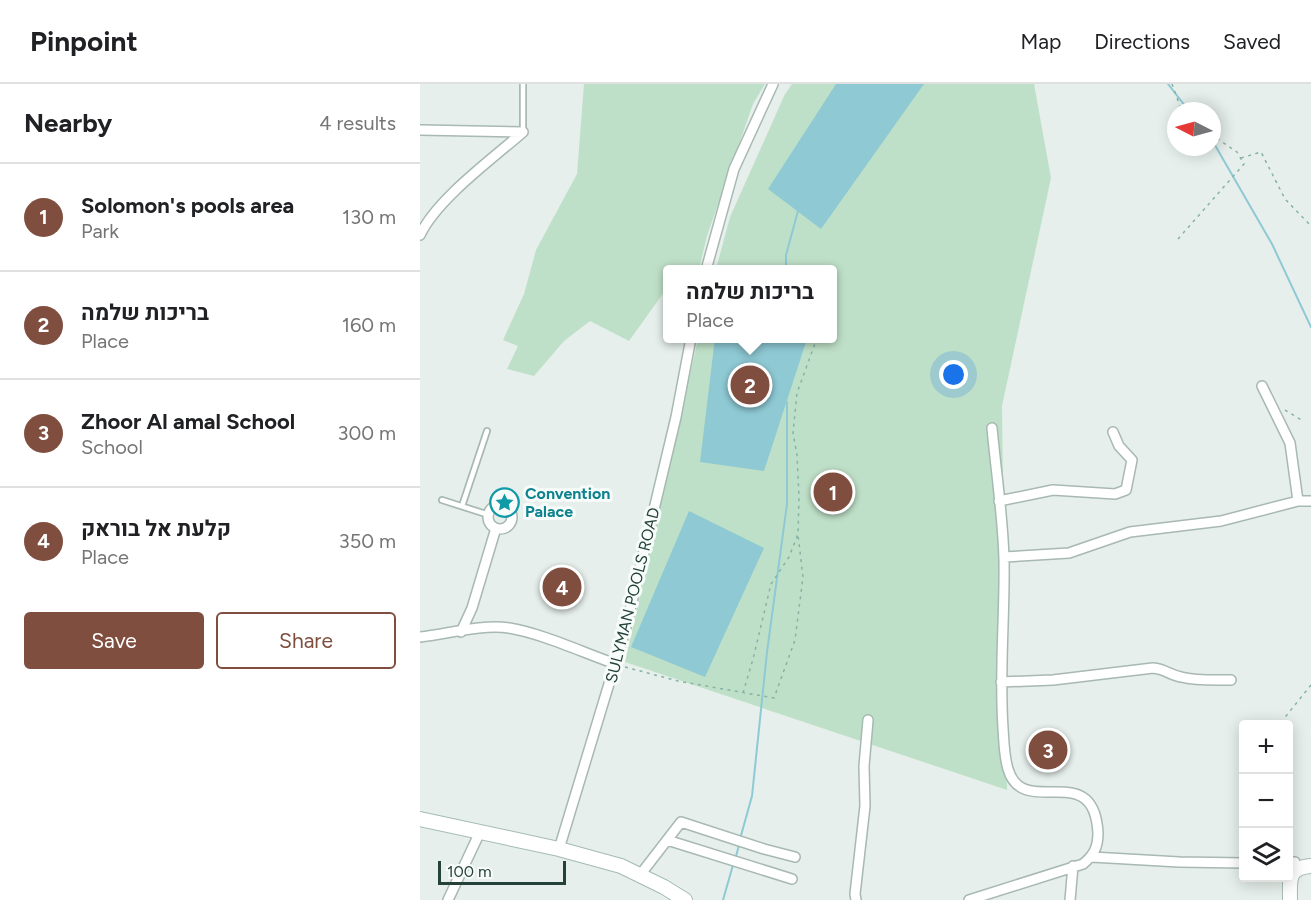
<!DOCTYPE html>
<meta charset="utf-8">
<style>
:root{--surface:#fff;--page:#f6f6f6;--text:#202124;--muted:#757577;--line:#e0e0e0;--accent:#7f4e3f}
body{margin:0;font-family:Figtree,Heebo,sans-serif;background:var(--page);color:var(--text)}
.controls{position:absolute;right:18px;bottom:18px;display:grid;overflow:hidden;border-radius:6px;box-shadow:0 3px 15px #0003}
.controls button{width:54px;height:54px;display:grid;place-items:center;padding:0;border:0;border-bottom:2px solid var(--line);background:var(--surface);color:var(--text);font:30px sans-serif}
.compass{position:absolute;left:747px;top:18px;width:54px;height:54px;border-radius:50%;background:var(--surface);box-shadow:0 3px 15px #0003;rotate:276deg}
.scale{position:absolute;left:18px;bottom:15px;width:128px;box-sizing:border-box;padding-left:6px;border:3px solid #24423a;border-top:0;font-size:16px;line-height:21px;white-space:nowrap;color:#24423a;-webkit-text-stroke:4px #f7fbf9;paint-order:stroke}
.you{position:absolute;left:534px;top:291px;width:21px;height:21px;margin:-15px;border:4px solid #fff;border-radius:50%;background:#1a73e8;box-shadow:0 0 0 9px #1a73e833}
.badge{display:grid;place-items:center;width:39px;height:39px;border-radius:50%;background:var(--accent);color:#fff;font-size:20px;font-weight:700}
.pin{position:absolute;translate:-50% -50%;border:3px solid #fff;box-shadow:0 2px 6px #0006}
.popup{position:absolute;left:243px;top:181px;width:174px;height:78px;box-sizing:border-box;display:grid;place-content:center;border-radius:6px;background:var(--surface);filter:drop-shadow(0 2px 4px #0005);font-size:20px;white-space:nowrap;color:var(--muted)}
.popup b{font-size:22px;color:var(--text)}
.popup::after{content:'';position:absolute;left:50%;top:100%;margin-left:-12px;border:12px solid transparent;border-top-color:var(--surface)}
.list{margin:0;padding:0;list-style:none}
h2{display:flex;justify-content:space-between;align-items:center;height:78px;margin:0;padding:0 24px;font-size:26px}
h2 small{font-size:20px;font-weight:400;color:var(--muted)}
.list li{display:grid;grid-template-columns:39px 1fr auto;gap:18px;align-items:center;box-sizing:border-box;height:108px;padding:0 24px;border-top:2px solid var(--line)}
.list b{display:block;font-size:22px;white-space:nowrap}
.list p{margin:0;font-size:20px;white-space:nowrap;color:var(--muted)}
.list em{font-size:20px;font-style:normal;color:var(--muted)}
.actions{display:flex;gap:12px;padding:18px 24px}
.actions a{flex:1;padding:14px 0;border:2px solid var(--accent);border-radius:6px;text-align:center;font-size:21px;color:var(--accent)}
.actions .main{background:var(--accent);color:#fff}
.icon{flex:none;width:33px;height:33px;fill:none;stroke:currentColor;stroke-width:2;stroke-linecap:round;stroke-linejoin:round}
.map{position:relative;flex:none;width:891px;height:816px;overflow:hidden}
header{display:flex;align-items:center;gap:36px;box-sizing:border-box;height:84px;padding:0 30px;background:var(--surface);border-bottom:2px solid var(--line)}
header strong{font-size:28px}
nav{display:flex;gap:33px;margin-inline-start:auto;font-size:21px}
main{display:flex}
aside{flex:1;background:var(--surface)}
.map>svg:first-child{display:block}
.green{fill:#bfe0c8}
.water{fill:#8ec9d4}
.lines{fill:none;stroke-linecap:round;stroke-linejoin:round}
.stream{stroke:#8ec9d4;stroke-width:2}
.service-casing{stroke:#a8b8b2;stroke-width:8}
.minor-casing{stroke:#a8b8b2;stroke-width:12}
.secondary-casing{stroke:#a4bbb3;stroke-width:16}
.path{stroke:#86b3a5;stroke-width:1.5;stroke-dasharray:3 4.5;stroke-linecap:butt}
.service{stroke:#fff;stroke-width:4.5}
.minor{stroke:#fff;stroke-width:9}
.secondary{stroke:#fff;stroke-width:14}
.labels{text-anchor:middle;stroke-width:6;stroke-linejoin:round;paint-order:stroke}
.culture-label{font-size:16px;font-weight:bold;fill:#0d838f;stroke:#f7fbf9;text-anchor:start}
.street-label{font-size:16px;fill:#24423a;stroke:#f7fbf9}
</style>
<header>
<strong>Pinpoint</strong>
<nav><a>Map</a><a>Directions</a><a>Saved</a></nav>
</header>
<main>
<aside>
<h2>Nearby<small>4 results</small></h2>
<ul class="list">
<li><span class="badge">1</span><div><b>Solomon's pools area</b><p>Park</p></div><em>130 m</em></li>
<li><span class="badge">2</span><div><b>בריכות שלמה</b><p>Place</p></div><em>160 m</em></li>
<li><span class="badge">3</span><div><b>Zhoor Al amal School</b><p>School</p></div><em>300 m</em></li>
<li><span class="badge">4</span><div><b>קלעת אל בוראק</b><p>Place</p></div><em>350 m</em></li>
</ul>
<div class="actions"><a class="main">Save</a><a>Share</a></div>
</aside>
<div class="map">
<svg width="891" height="816" viewBox="0 0 891 816">
<rect width="100%" height="100%" fill="#e6efeb"/>
<path class="green" d="M164,0H345L333,20L287,152L279,185L248,186L247,204L209,257L170,237L144,257L114,292L87,285L98,262L83,256L104,210L116,166L157,90Z
M372,0H614L631,94L582,322L587,706L205,578L278,255L412,254V186L296,185L310,133L365,10Z"/>
<path class="water" d="M416,0H504L401,145L348,105Z
M295,254L387,255L344,387L280,378Z
M269,427L344,464L285,593L211,563Z"/>
<g class="lines">
<path class="stream" d="M748,0L769,27
M792,56L852,160L891,243
M366,186V171L378,127
M320,755L332,712L347,568L367,420V318
M315,776L319,761
M303,816L313,781"/>
<defs>
<path id="service" d="M103,48V0
M22,416L69,431
M42,422L67,347"/>
<path id="minor" d="M0,46L103,48
M0,151C17,115 72,75 103,48
M286,186L314,85L353,0
M842,302L870,359L878,417H891
M579,417L633,406L695,410L706,406L712,376L699,362L693,348
M68 433a12 12 0 1 1 24 0a12 12 0 1 1-24 0Z
M584,473L649,469L710,448L801,437L878,417
M41,548L52,524L76,444
M0,553C27,550 62,540 89,544C121,549 164,569 196,580
M581,598L633,596L733,584C745,585 750,591 761,593C777,597 794,596 811,596
M247,756L372,795
M139,765L205,547L256,333L271,254
M672,773L759,778L824,779
M868,778H875
M220,791L261,738L344,765L375,773
M28,816L60,748
M436,816L435,810L445,722L444,682L448,636
M549,816L663,780C674,771 678,763 678,749C674,673 603,737 588,685C584,672 584,658 583,644C579,588 585,532 584,476C583,432 576,388 572,344
M650,816L653,782"/>
<path id="secondary" d="M0,735L139,765L201,782L244,803L265,816
M870,816C870,796 867,784 891,782"/>
</defs>
<use href="#service" class="service-casing"/>
<use href="#minor" class="minor-casing"/>
<use href="#secondary" class="secondary-casing"/>
<path class="path" d="M752,0L760,22L765,27
M821,74L841,68L865,115L891,142
M758,155L824,80L817,68L792,51
M865,326L883,337
M205,583L258,597L354,614L375,556L383,493L378,451
M323,609L333,575L351,500L369,473L378,450L379,413L377,371L373,349L377,309L397,254
M865,640L866,632L891,601
M819,769L824,764"/>
<use href="#service" class="service"/>
<use href="#minor" class="minor"/>
<use href="#secondary" class="secondary"/>
</g>
<defs>
<symbol id="sight-ring" viewBox="-11 -11 22 22"><circle r="9.5" fill="#f7fbf9" stroke="#0f9aa8" stroke-width="1.5"/><path d="M0-6L1.8-2.2L6-1.7L2.9 1.2L3.7 5.4L0 3.3L-3.7 5.4L-2.9 1.2L-6-1.7L-1.8-2.2Z" fill="#0f9aa8"/></symbol>
</defs>
<g fill-rule="evenodd">
<use href="#sight-ring" x="68" y="402" width="33" height="33"/>
</g>
<g class="labels">
<g class="culture-label">
<text x="105" y="415">Convention<tspan x="105" dy="18">Palace</tspan></text>
</g>
<g class="street-label">
<text transform="translate(212 511) rotate(-76)" y="6">SULYMAN POOLS ROAD</text>
</g>
</g>
</svg>
<div class="controls">
<button>+</button>
<button>−</button>
<button><svg class="icon" aria-label="layers" viewBox="0 0 24 24"><path d="M12 4l9 5-9 5-9-5zM3 14l9 5 9-5"/></svg></button>
</div>
<svg class="compass" viewBox="-18 -18 36 36"><path d="M0-13l5 13h-10z" fill="#e53935"/><path d="M0 13l5-13h-10z" fill="#757577"/></svg>
<div class="scale">100 m</div>
<div class="you"></div>
<div class="pin badge" style="left:413px;top:408px">1</div>
<div class="pin badge" style="left:330px;top:301px">2</div>
<div class="popup"><b>בריכות שלמה</b>Place</div>
<div class="pin badge" style="left:628px;top:666px">3</div>
<div class="pin badge" style="left:142px;top:503px">4</div>
</div>
</main>
